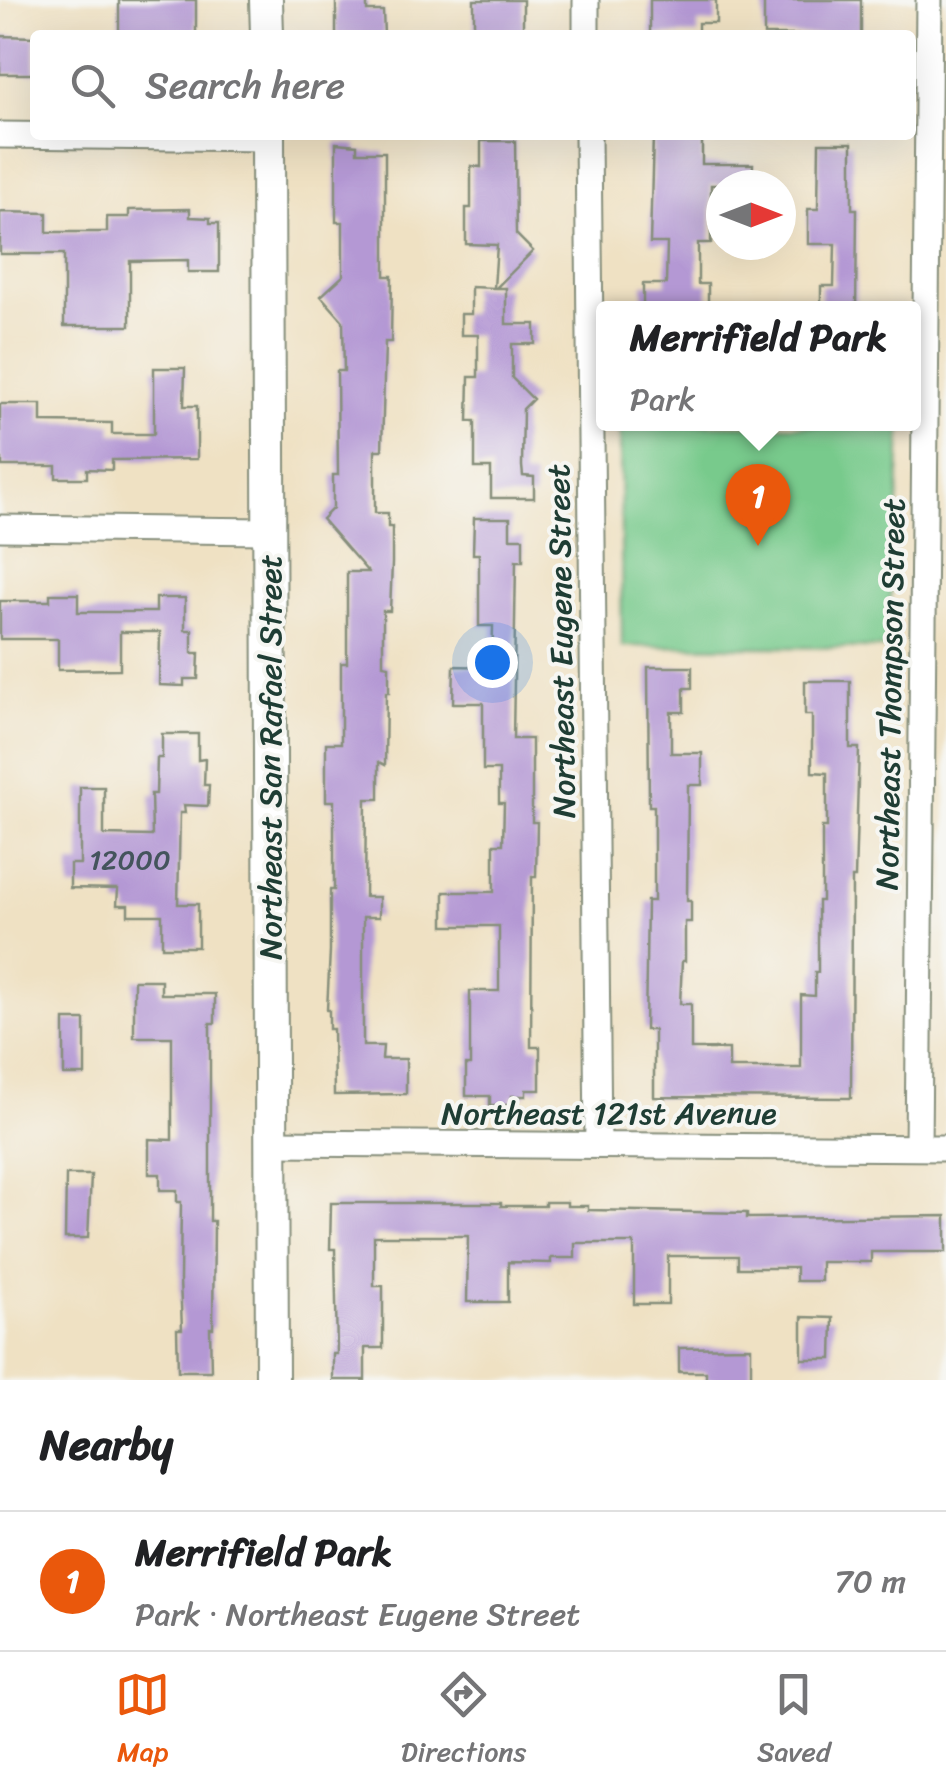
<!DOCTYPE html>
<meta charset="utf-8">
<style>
:root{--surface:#fff;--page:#f2f2f2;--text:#202124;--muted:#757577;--line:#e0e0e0;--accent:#ea580c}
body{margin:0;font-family:Sriracha,sans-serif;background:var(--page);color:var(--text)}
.compass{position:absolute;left:706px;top:170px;width:90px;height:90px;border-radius:50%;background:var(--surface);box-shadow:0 10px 40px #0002;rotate:90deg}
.you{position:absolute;left:492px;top:662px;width:35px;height:35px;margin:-25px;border:8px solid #fff;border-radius:50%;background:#1a73e8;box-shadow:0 0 0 15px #1a73e833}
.badge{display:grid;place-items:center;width:65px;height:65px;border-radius:50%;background:var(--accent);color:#fff;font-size:32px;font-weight:700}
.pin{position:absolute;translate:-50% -82px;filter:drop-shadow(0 2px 5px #0008)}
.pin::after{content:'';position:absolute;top:52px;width:35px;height:30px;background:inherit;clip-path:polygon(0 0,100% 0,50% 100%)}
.popup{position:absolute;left:596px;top:301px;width:325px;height:130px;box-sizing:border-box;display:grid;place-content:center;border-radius:10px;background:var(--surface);filter:drop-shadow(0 2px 8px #0005);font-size:32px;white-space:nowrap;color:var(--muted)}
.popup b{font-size:38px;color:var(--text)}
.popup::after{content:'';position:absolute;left:50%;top:100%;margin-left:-20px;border:20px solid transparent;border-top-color:var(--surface)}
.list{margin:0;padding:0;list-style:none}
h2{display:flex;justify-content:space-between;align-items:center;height:130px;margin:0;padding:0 40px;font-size:42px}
h2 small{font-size:32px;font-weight:400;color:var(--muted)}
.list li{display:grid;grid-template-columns:65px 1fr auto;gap:30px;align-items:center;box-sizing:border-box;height:140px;padding:0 40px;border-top:2px solid var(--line)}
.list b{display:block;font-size:38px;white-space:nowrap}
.list p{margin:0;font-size:32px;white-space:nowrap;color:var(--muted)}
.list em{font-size:32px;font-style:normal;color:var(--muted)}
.icon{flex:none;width:55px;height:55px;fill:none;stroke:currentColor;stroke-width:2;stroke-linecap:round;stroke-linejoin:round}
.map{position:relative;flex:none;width:946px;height:1380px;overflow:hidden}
.search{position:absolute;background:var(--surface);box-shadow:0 10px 40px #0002;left:30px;right:30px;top:30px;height:110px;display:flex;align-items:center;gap:25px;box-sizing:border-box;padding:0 35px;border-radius:10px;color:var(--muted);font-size:38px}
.sheet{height:270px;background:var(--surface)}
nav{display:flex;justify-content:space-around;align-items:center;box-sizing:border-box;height:140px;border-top:2px solid var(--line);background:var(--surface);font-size:28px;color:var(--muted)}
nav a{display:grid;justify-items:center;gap:5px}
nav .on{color:var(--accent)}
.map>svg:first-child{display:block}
.green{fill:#78ca8c;stroke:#4c8460;stroke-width:2.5}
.building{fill:#b498d4}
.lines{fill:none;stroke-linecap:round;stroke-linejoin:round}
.minor-casing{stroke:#878f7c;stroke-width:29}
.tertiary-casing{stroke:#878f7c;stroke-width:36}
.minor{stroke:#fff;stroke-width:25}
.tertiary{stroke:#fff;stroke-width:32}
.labels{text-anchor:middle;stroke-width:8;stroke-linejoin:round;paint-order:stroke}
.number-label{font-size:28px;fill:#44545c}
.street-label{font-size:32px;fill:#1f3d34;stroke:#f6f6f2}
</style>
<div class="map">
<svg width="946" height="1380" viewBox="0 0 946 1380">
<rect width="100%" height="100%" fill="#f6f6f2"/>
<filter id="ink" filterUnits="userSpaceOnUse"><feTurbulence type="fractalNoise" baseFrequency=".01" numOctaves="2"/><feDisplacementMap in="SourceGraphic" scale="20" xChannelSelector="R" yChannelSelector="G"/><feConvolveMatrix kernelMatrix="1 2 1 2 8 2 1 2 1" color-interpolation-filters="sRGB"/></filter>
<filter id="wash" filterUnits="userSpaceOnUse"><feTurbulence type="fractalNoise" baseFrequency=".0048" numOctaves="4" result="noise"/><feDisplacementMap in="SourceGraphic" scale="40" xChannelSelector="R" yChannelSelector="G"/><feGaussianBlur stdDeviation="2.25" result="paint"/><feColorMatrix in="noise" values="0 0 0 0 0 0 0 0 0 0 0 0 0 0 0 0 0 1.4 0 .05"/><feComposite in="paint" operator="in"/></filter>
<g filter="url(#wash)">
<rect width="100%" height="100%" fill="#efe1c3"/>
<path class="green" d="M620,424L901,427L897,523L885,648L622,646Z"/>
<g id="blocks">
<path class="building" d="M119,0H196V35H119Z
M336,0H367V11H383L384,35H336Z
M474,0H523V35H474Z
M650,0H716V23H698V35H650Z
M764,0H861V35H764Z
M0,36L35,37V74H0Z
M653,135H702V164H753L752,185H711V243H698V284H708V308H643V284H666L667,243H650Z
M481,141H515L516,234L533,251L496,288H506V324H535V344H512V378L533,399L523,409L522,466L523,476L534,477V498H491V468H475V421H468L469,377H478V335H461V314H471V287L494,288L497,245L466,244V208H471V166L481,167Z
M336,143L357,145V152H385V276H392L391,342H385L382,450H375V513H388V527H392V563L390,611H383V665L389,666V692H386L385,765L379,762V799H366L365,897H379V917H363V1046H383L382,1059H406V1094L334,1095L333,1029H329V1010H327L330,951V890H334V801H326V743H341V663H347V572H368L322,519L333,508V475H338L337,371H344L343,321L321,296L343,276V222H336Z
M819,143H852V209H857L856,308H821V286H834L835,244H808V209H818Z
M190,209V217L210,218V223H219V272H188V260L130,261V326H64V254H0V212L47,213V232H107V217H129V210Z
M154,368H185L184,406H197V459L112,460V470L87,469V478H56V466H2V459H0V404H41V422L112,423V434H154Z
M474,518H510V538H523V561H516L513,739H532V822H537L536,877H532L531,1047H540V1090H526V1096H512V1105H490V1096H466V1065H470V991H499V926H444V892H494V844H503L504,803H499V770H483V703H453L454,666L492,667L493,626H479V554H473Z
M50,594H78V612H156V598H185V630H192V653H199L198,679H184V686L159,685L160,632H120V669L58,670V639H0V601H50Z
M648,667H692V688H684V712H671V753H702V785H688L687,901H691V922H685V961H682L680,1004H691V1049H729V1068H801V995L815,996V972H818V901H822V827H827V773L812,772V715H805V681H850V748H859L855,878H852L851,1098L654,1097V1030H645L647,901H654V806H649Z
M162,734H198V760L205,759L204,785H209L208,806L184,805L185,813H180L178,904H198V947H162V915H128V905H117L118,889L70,888V864H80V787H104V835L152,836L151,794H156L157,758H162Z
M134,980H161V994H215V1023H210V1221H214L213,1328H210L211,1371H178L177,1329H182L180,1280L181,1202H177V1190H160V1174H149V1139L172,1140V1037H134Z
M64,1020H85V1075H64Z
M66,1175H91L88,1238H65Z
M545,1202H567V1206H588V1210L747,1213V1218L946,1216V1252H871V1262H821V1281H796V1268H738V1256H668V1304H634V1243H575V1258H551V1263L508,1262V1302H467L468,1236H374V1286H383V1348H365V1380H333V1354H337L335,1249H330L331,1203H501V1206H545Z
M802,1317L833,1318L832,1359H802Z
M751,1347V1380H706V1372H679V1348Z"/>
</g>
</g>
<g filter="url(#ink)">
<use href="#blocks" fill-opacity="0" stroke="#878f7c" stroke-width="2.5"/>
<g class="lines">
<defs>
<path id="minor" d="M586,0V35
M0,135L268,138
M588,135L598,1145
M0,528L269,531
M272,1143L946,1148
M918,1148L929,0"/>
<path id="tertiary" d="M266,0L267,35
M268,135L272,1380"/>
</defs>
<use href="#minor" class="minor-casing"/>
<use href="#tertiary" class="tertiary-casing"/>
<use href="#minor" class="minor"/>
<use href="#tertiary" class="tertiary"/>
</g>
</g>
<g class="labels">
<g class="number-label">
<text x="130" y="869">12000</text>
</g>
<g class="street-label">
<text transform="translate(561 641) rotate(-91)" y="11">Northeast Eugene Street</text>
<text transform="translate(890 694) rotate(-89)" y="11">Northeast Thompson Street</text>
<text transform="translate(270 757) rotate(-90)" y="11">Northeast San Rafael Street</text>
<text x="609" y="1124">Northeast 121st Avenue</text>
</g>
</g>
</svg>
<svg class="compass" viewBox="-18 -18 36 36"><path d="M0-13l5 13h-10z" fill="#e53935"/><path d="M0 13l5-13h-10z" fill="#757577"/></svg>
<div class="you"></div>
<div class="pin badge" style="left:758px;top:546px">1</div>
<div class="popup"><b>Merrifield Park</b>Park</div>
<div class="search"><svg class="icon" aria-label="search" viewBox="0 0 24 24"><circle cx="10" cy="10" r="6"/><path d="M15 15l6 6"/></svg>Search here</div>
</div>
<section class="sheet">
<h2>Nearby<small></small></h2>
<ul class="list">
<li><span class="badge">1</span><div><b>Merrifield Park</b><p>Park · Northeast Eugene Street</p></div><em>70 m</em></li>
</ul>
</section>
<nav>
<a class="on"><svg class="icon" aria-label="map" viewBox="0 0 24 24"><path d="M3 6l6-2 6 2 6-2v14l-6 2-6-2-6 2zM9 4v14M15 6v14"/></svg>Map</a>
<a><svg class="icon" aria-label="directions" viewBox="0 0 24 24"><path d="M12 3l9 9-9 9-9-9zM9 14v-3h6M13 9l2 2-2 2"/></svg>Directions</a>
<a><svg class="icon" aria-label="saved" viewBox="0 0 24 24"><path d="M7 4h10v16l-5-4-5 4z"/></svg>Saved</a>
</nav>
